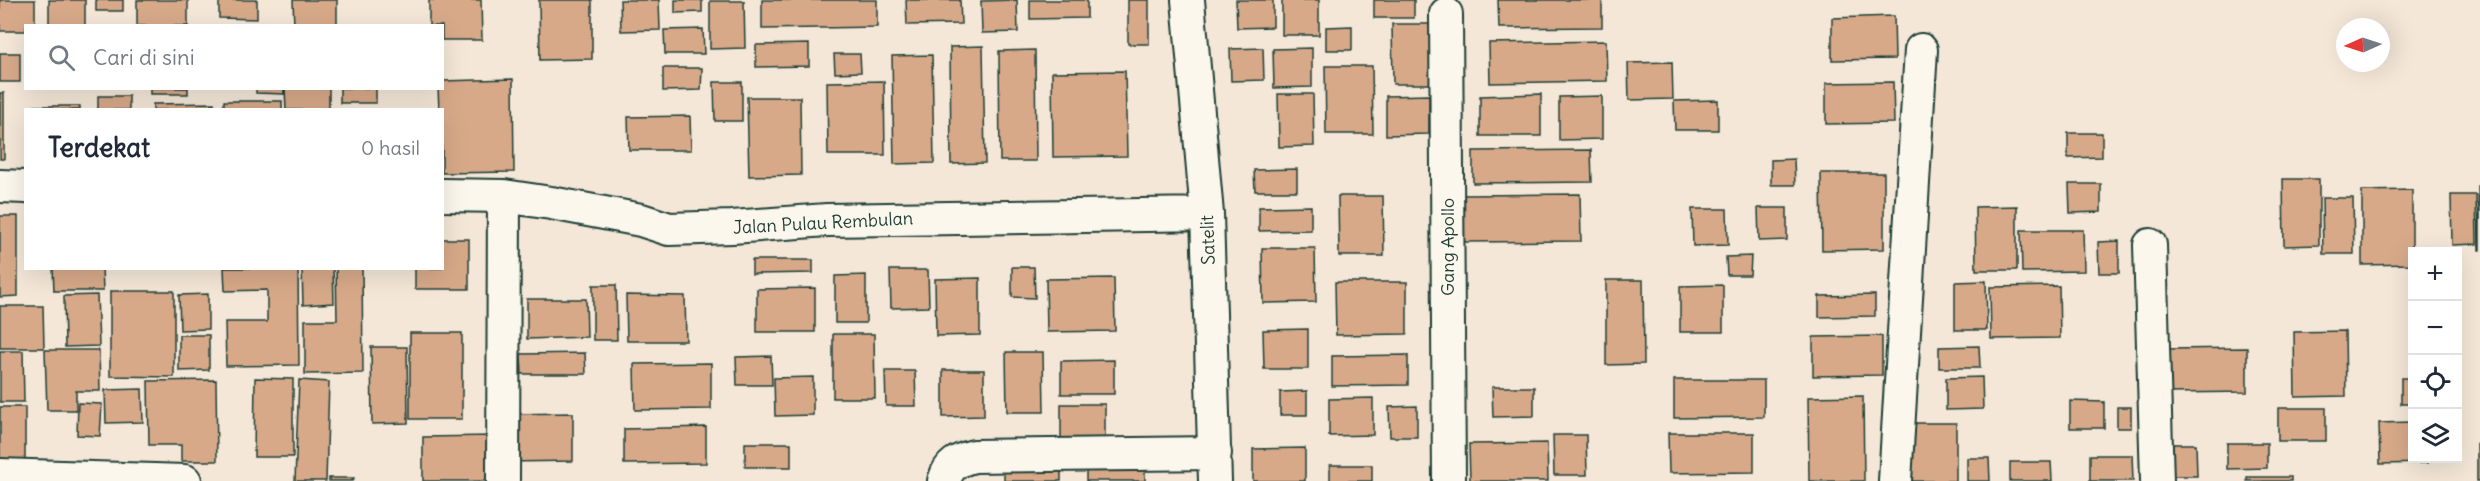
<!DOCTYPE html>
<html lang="id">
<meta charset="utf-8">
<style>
:root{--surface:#fff;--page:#f2f2f3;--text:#1f2937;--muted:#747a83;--line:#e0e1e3}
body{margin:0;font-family:Delius,sans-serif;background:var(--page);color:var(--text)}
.controls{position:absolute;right:18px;bottom:18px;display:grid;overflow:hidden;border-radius:0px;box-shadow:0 6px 24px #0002}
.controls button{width:54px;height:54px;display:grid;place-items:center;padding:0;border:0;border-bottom:2px solid var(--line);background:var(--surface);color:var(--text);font:30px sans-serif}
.compass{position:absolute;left:2336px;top:18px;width:54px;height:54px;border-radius:50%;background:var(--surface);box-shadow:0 6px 24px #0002;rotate:267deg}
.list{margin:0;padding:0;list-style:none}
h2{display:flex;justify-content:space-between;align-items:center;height:78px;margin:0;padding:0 24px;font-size:26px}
h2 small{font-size:20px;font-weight:400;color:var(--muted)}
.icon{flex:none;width:33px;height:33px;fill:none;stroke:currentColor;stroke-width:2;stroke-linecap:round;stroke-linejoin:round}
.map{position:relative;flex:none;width:2480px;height:481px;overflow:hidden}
.search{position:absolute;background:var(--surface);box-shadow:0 6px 24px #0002;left:24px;top:24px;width:420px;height:66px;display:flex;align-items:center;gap:15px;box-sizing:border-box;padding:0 21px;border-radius:0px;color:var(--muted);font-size:22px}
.panel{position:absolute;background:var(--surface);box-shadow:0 6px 24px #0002;left:24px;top:108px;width:420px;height:162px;border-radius:0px}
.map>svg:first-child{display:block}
.building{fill:#d7a989;stroke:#1f3d34;stroke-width:1.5}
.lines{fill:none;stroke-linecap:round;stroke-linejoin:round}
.minor-casing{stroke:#1f3d34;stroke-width:36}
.minor{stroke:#fbf7ec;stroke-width:32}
.labels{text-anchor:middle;stroke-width:4.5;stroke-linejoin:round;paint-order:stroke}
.street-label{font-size:18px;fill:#1f3d34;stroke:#fbf7ec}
</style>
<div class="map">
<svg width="2480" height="481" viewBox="0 0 2480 481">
<rect width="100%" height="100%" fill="#f4e7d8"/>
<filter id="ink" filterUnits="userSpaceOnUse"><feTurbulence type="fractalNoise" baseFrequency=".0167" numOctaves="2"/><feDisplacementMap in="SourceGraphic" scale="12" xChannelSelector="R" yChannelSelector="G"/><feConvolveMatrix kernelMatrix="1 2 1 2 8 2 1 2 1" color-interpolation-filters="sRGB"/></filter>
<g filter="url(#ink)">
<path class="building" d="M0,0H35V26H26V31H0Z
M49,0H85V26H49Z
M96,0H123V11H96Z
M137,0H188V26H137Z
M219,0H257V19L219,18Z
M293,0H337V26H294Z
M429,0H481L482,40H442V26H429Z
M539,0H592V59L540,60Z
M620,0H659L660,30L621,31Z
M675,0H702V12L675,13Z
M762,0H877V27L762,29Z
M906,0H960L961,24L907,25Z
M1017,0L1018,32L982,33L981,1Z
M1030,0H1087V18L1030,19Z
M1128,0H1149V44H1128Z
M1236,0H1273V27L1237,28Z
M1282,0H1319V35H1282Z
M1374,0H1414V18H1374Z
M1498,0H1602V27L1499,28Z
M710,1H744L745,48L710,49Z
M1894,16L1895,59L1832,60V18Z
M1392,24H1434L1435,84H1393Z
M1352,26V50H1326V27Z
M703,29L704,54H665L664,30Z
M1606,41L1607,81L1490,83L1489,43Z
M809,44V66L756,67V45Z
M983,46L985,163L951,164L950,47Z
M1263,48L1264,80L1231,81L1230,49Z
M1312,48V87L1274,88L1273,49Z
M1035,50L1036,161H1000L999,51Z
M0,53H20V82H0Z
M834,54H860L861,72L835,73Z
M932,55L934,163L894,164L892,56Z
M1672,62L1673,99L1629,100L1628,63Z
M1325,66H1372L1373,134H1326Z
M663,68H702L701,90L663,91Z
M1125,71L1127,156L1053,157L1052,72Z
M513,79L514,172L442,173V110H439L438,88H442V81Z
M884,81L885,155H828L827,82Z
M714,82H742V121H715Z
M1893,82L1894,123L1826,124V83Z
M150,88H188V94H150Z
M256,88H284V94L256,93Z
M285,88H329V110H286Z
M340,88H376V103H340Z
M0,93H4V159H0Z
M1278,94H1313L1314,146L1279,147Z
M1541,94V136H1480V96Z
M1429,95V134L1386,135V96Z
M98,96H129V110H98Z
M1602,96V139L1559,140V97Z
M747,97H800L801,175L749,176Z
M1718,100V130H1675L1674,101Z
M224,101H282V110H224Z
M214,103V110H153V104Z
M35,106H80V110H35Z
M690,116L691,150H629L628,117Z
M2068,133H2102V157L2068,158Z
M1591,150L1592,182L1473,183V151Z
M1794,159L1795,185H1771V160Z
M1297,169V191H1255L1254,170Z
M1821,173H1884V249L1822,250Z
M2283,179H2319V245L2284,246Z
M2069,184H2101V212L2070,213Z
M2478,186H2480V250H2479Z
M2412,190V264L2362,265V191Z
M1580,194L1581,241L1461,242V195Z
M2451,195H2476L2477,244L2452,245Z
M1338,196H1383L1384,256H1339Z
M2322,198H2353L2354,254H2323Z
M1311,206V230L1259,231V207Z
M2017,206V270H1976L1975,207Z
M1758,208H1787V240L1759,241Z
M1692,209H1727L1728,245L1693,246Z
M0,216H18V296L0,297Z
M2021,230H2083L2084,271L2022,272Z
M442,239H469V289H415V268H442Z
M2119,241V273H2099L2098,242Z
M1262,248H1315L1316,302L1263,303Z
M1751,256L1750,275H1727L1726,257Z
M752,260H813V273L752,274Z
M1012,267H1034L1035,298L1012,297Z
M53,268H102L103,291H54Z
M224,268H298L299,365L226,366L225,322H267V290L225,291Z
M302,268H333L334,303L303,305Z
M336,268H362L363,373L305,374V320H337Z
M890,270H928L929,307L891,308Z
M866,275V323H835V276Z
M980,278V335L936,336L935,279Z
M1114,278L1115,331L1047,332L1046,279Z
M1606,280H1643L1644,364L1606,365Z
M1986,281L1987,330H1955V282Z
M1335,282H1407V334L1336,335Z
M593,285H616L617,340H593Z
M1723,285V332H1680V286Z
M2059,286L2060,338L1991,339L1990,287Z
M815,288V332H757V289Z
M110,291H174V377L110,376Z
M208,294V329L180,330L179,295Z
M97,295L99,346L65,347L64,296Z
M626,295L685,296L686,341H627Z
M1875,295V316L1819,317V296Z
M527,299H586L587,337L527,339Z
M0,306H43L44,348H0Z
M1308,329V369H1264L1263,330Z
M2345,331L2346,396L2295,397L2294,332Z
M410,333H462V419H410Z
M833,334H874L875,398H833Z
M179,335H209V370L179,371Z
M1882,336V375L1813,376V337Z
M1979,346L1980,368H1939V347Z
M371,347H407L408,423L372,424Z
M2247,348V392L2168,393L2167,349Z
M45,350H99L100,391H76V410H47Z
M0,351H23L24,402H0Z
M1006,352H1043L1044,412H1007Z
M585,353L586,374H522L521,354Z
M1408,355V385L1332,386V356Z
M771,356L772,385H737L736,357Z
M1114,360V394H1061V361Z
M711,363V409L635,410L634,364Z
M943,370H984V416L943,417Z
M885,371H915L916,406H886Z
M813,377V415L775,416L774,378Z
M1982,377L1983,409L1946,410V378Z
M255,378L293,379V457H254Z
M2401,378H2412V404H2401Z
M216,380L217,461H181V445H149L148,381Z
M299,380L329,382L326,481H295Z
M1674,380H1764V417L1674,418Z
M1492,387H1534V416L1493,417Z
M142,389L143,422L106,423L105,390Z
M1307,391V415H1280V392Z
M1863,396L1864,481H1809L1808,397Z
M1373,398V435L1329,436V399Z
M2070,401L2104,402V428H2070Z
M78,403L102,404L100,436L77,435Z
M1061,404H1105V441L1061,442Z
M1417,406V437H1390L1389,407Z
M0,407H25V461H0Z
M2117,407H2131V428H2117Z
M2278,408H2326V441H2278Z
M573,413V461L506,462L505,414Z
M2412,422V458H2427V463L2380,464L2379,423Z
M1904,423H1956V481H1905Z
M706,427V463L624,464V429Z
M1668,433H1754V472L1669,473Z
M1553,435H1586L1587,475H1554Z
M494,436V481H423V437Z
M745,443H791V467H745Z
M1547,443L1548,481H1470L1469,444Z
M2227,443H2267V468L2227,469Z
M2477,443H2480V481H2477Z
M2167,444H2196L2197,476H2167Z
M1305,448V481H1253V449Z
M2090,455H2132L2133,481H2090Z
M1967,458H1989L1990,481H1967Z
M2010,462H2051L2052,481H2010Z
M1004,464H1061V481H1004Z
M1330,465H1372V481H1330Z
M1145,466V481H1086V467Z
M2247,477H2291V481H2247Z
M329,478H354L353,481H329Z"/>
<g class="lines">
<defs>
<path id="minor" d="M1188,0L1207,214L1215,481
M1446,14L1449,481
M0,186L26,187
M442,195L504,196L551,203L641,220L669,229L732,227L827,220L1207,214
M2150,245L2157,481
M0,475L185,481
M503,481L504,196
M944,481C949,464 958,460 974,456L1215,453
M1895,481L1921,50"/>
</defs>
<use href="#minor" class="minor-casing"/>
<use href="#minor" class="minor"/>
</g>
</g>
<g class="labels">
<g class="street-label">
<text transform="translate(823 223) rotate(-3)" y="6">Jalan Pulau Rembulan</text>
<text transform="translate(1208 240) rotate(-92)" y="6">Satelit</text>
<text transform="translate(1448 247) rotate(-90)" y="6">Gang Apollo</text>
</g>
</g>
</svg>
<div class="controls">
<button>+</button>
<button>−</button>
<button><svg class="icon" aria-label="locate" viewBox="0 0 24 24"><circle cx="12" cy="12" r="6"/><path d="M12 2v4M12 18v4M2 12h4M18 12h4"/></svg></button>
<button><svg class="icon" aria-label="layers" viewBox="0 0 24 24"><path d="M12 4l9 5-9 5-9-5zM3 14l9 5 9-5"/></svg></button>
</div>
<svg class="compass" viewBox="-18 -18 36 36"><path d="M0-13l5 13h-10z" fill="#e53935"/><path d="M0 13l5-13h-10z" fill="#747a83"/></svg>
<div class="search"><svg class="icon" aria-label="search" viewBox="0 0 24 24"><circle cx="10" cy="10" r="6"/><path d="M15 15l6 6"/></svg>Cari di sini</div>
<section class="panel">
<h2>Terdekat<small>0 hasil</small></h2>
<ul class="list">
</ul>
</section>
</div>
